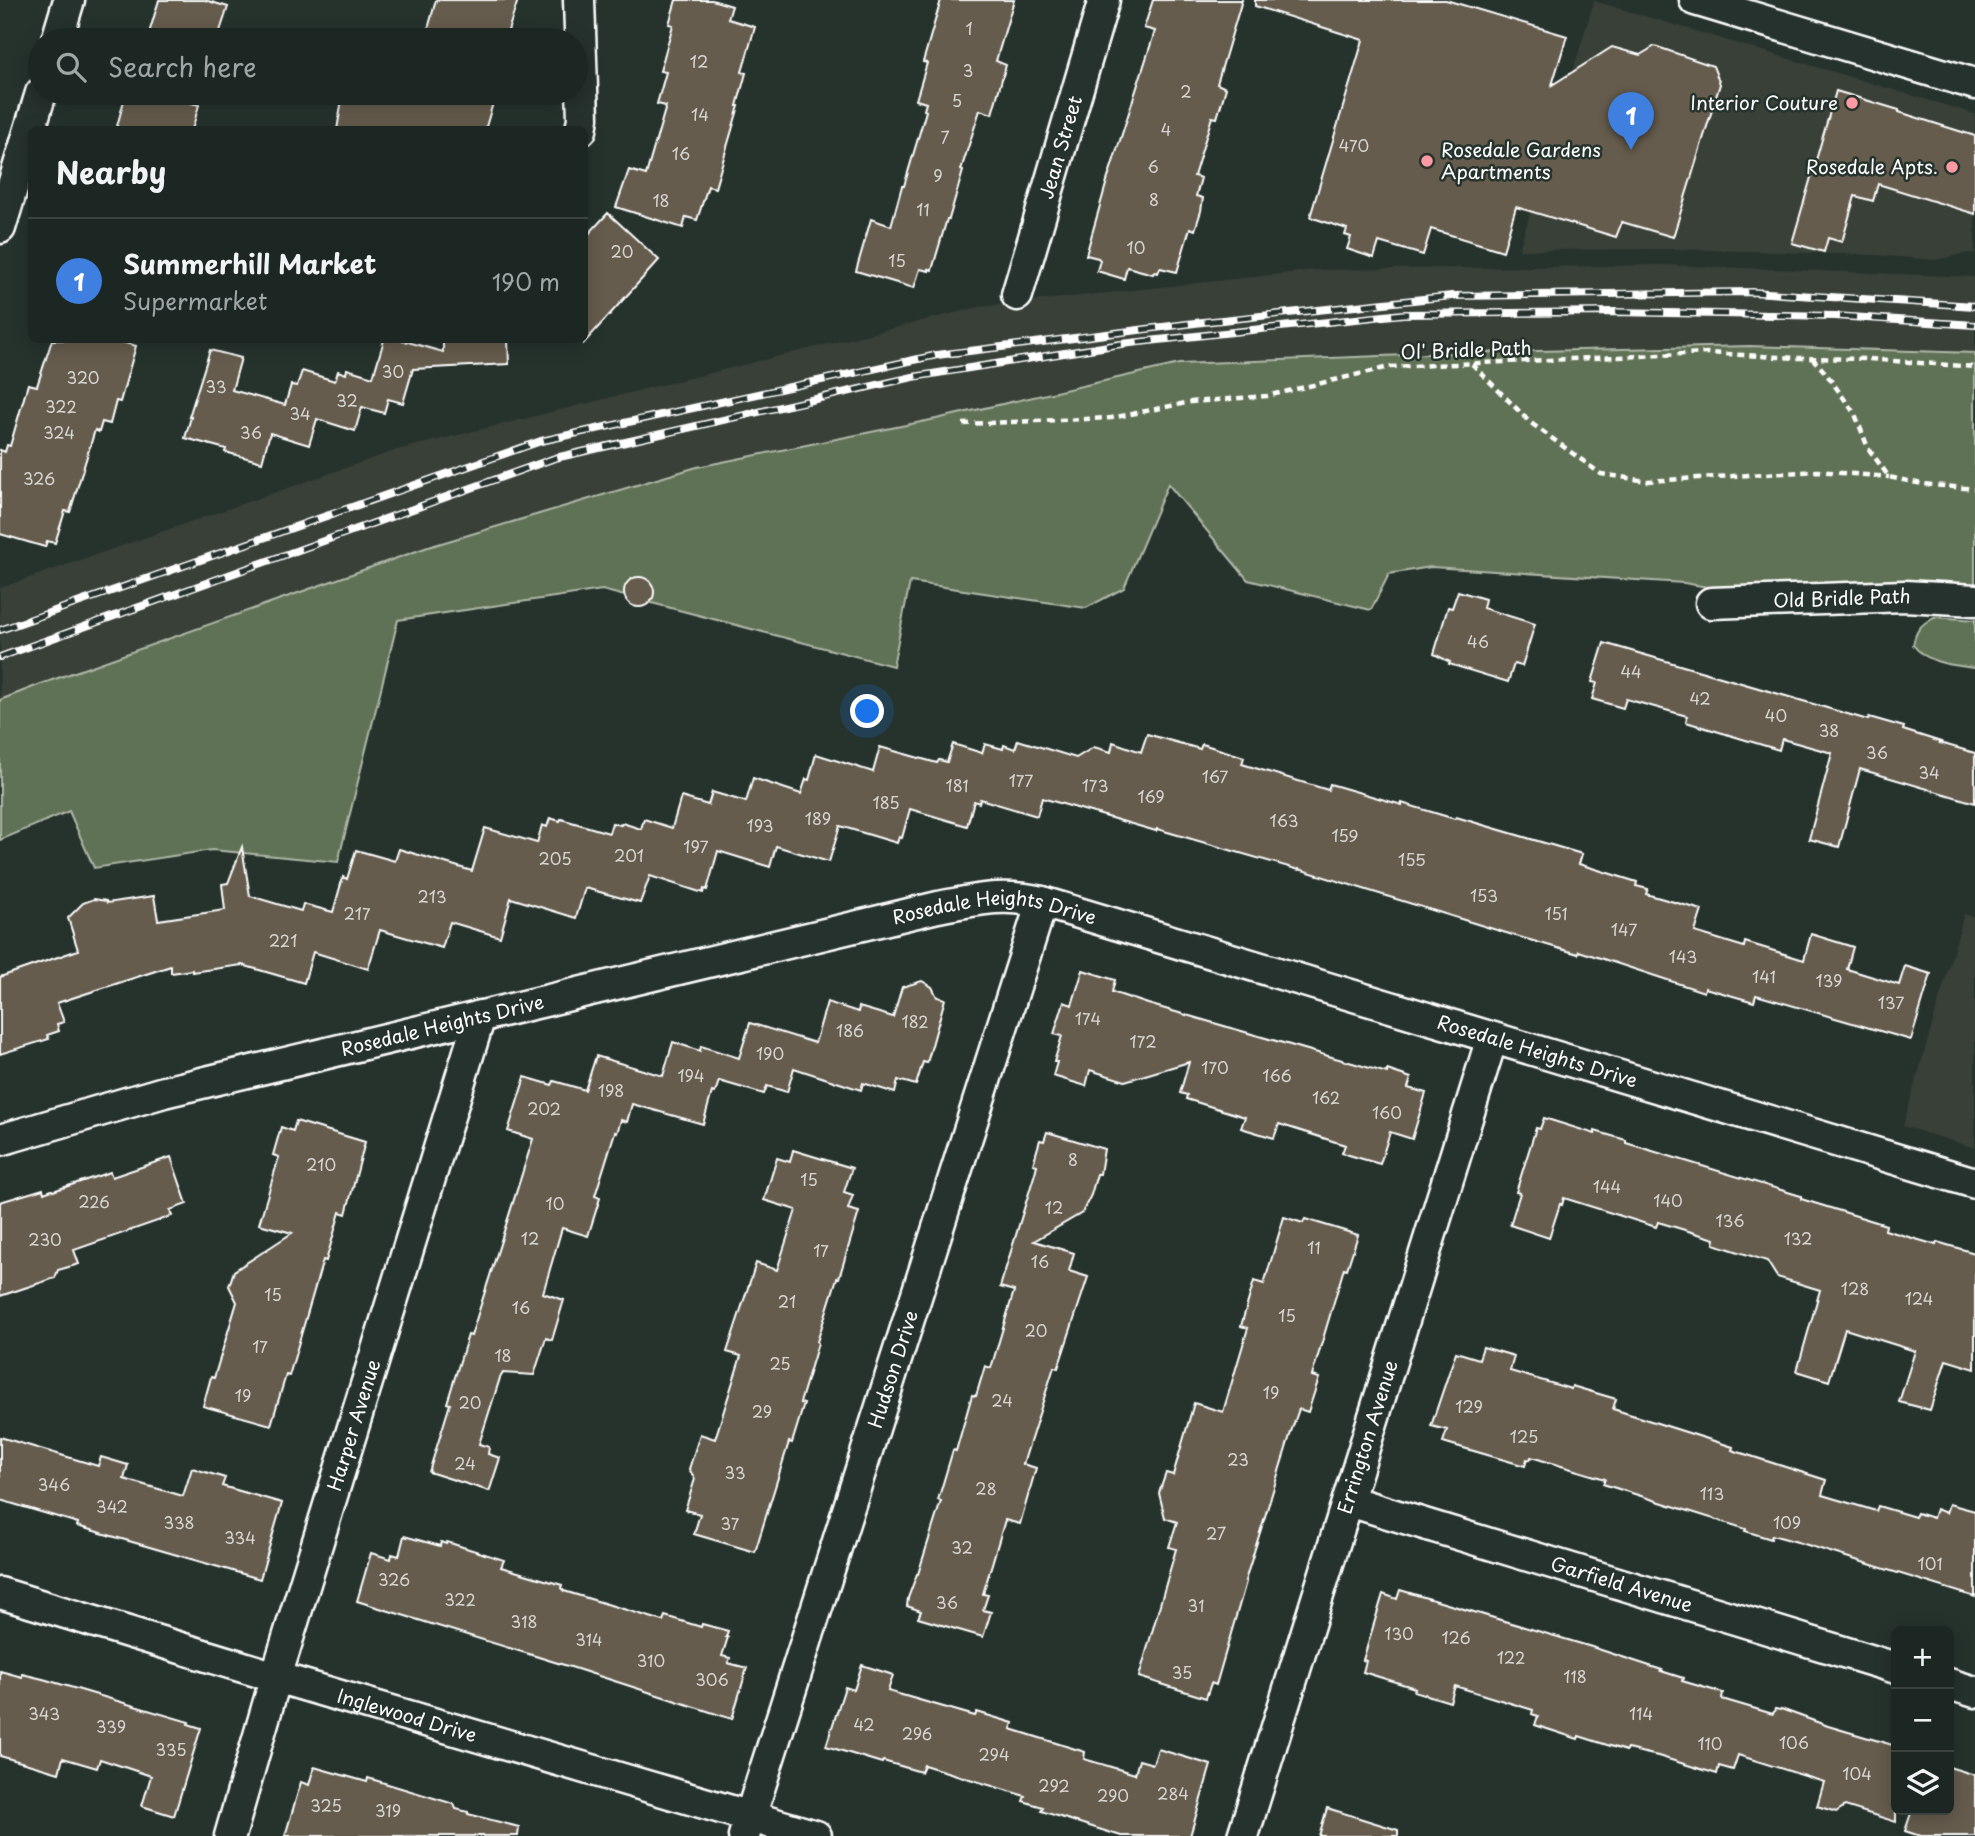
<!DOCTYPE html>
<meta charset="utf-8">
<style>
:root{--surface:#1c2622;--page:#252e2a;--text:#f1f3f6;--muted:#a0a5a5;--line:#3a4340;--accent:#ff9aa2}
body{margin:0;font-family:"Playpen Sans",sans-serif;background:var(--page);color:var(--text)}
.controls{position:absolute;right:21px;bottom:21px;display:grid;overflow:hidden;border-radius:10px;box-shadow:0 4px 18px #0003}
.controls button{width:63px;height:63px;display:grid;place-items:center;padding:0;border:0;border-bottom:2px solid var(--line);background:var(--surface);color:var(--text);font:35px sans-serif}
.you{position:absolute;left:868px;top:712px;width:24px;height:24px;margin:-18px;border:5px solid #fff;border-radius:50%;background:#1a73e8;box-shadow:0 0 0 10px #1a73e833}
.badge{display:grid;place-items:center;width:46px;height:46px;border-radius:50%;background:var(--accent);color:#fff;font-size:23px;font-weight:700}
.pin{position:absolute;translate:-50% -58px;filter:drop-shadow(0 2px 4px #0008)}
.pin::after{content:'';position:absolute;top:37px;width:24px;height:21px;background:inherit;clip-path:polygon(0 0,100% 0,50% 100%)}
.list{margin:0;padding:0;list-style:none}
h2{display:flex;justify-content:space-between;align-items:center;height:91px;margin:0;padding:0 28px;font-size:30px}
h2 small{font-size:23px;font-weight:400;color:var(--muted)}
.list li{display:grid;grid-template-columns:46px 1fr auto;gap:21px;align-items:center;box-sizing:border-box;height:126px;padding:0 28px;border-top:2px solid var(--line)}
.list b{display:block;font-size:26px;white-space:nowrap}
.list p{margin:0;font-size:23px;white-space:nowrap;color:var(--muted)}
.list em{font-size:23px;font-style:normal;color:var(--muted)}
.icon{flex:none;width:38px;height:38px;fill:none;stroke:currentColor;stroke-width:2;stroke-linecap:round;stroke-linejoin:round}
.map{position:relative;flex:none;width:1975px;height:1836px;overflow:hidden}
.search{position:absolute;background:var(--surface);box-shadow:0 4px 18px #0003;left:28px;top:28px;width:560px;height:77px;display:flex;align-items:center;gap:18px;box-sizing:border-box;padding:0 24px;border-radius:38px;color:var(--muted);font-size:26px}
.panel{position:absolute;background:var(--surface);box-shadow:0 4px 18px #0003;left:28px;top:126px;width:560px;height:217px;border-radius:10px}
.map>svg:first-child{display:block}
.built{fill:#393f37}
.green{fill:#617254;stroke:#b0b8aa;stroke-width:2}
.building{fill:#655c4e;stroke:#fff;stroke-width:2}
.lines{fill:none;stroke-linecap:round;stroke-linejoin:round}
.minor-casing{stroke:#fff;stroke-width:35}
.path{stroke:#fff;stroke-width:4.5;stroke-dasharray:7 5;stroke-linecap:butt}
.minor{stroke:#26332d;stroke-width:30}
.rail-casing{stroke:#fff;stroke-width:8}
.rail{stroke:#26332d;stroke-width:5;stroke-dasharray:16;stroke-linecap:butt}
.poi-dot{fill:#ff9aa2;stroke:#26332d;stroke-width:2.5}
.labels{text-anchor:middle;stroke-width:5;stroke-linejoin:round;paint-order:stroke}
.number-label{font-size:16px;fill:#d8d6d3}
.poi-label{font-size:19px;fill:#fff;stroke:#26332d;text-anchor:end}
.street-label{font-size:19px;fill:#fff;stroke:#26332d}
</style>
<div class="map">
<svg width="1975" height="1836" viewBox="0 0 1975 1836">
<rect width="100%" height="100%" fill="#26332d"/>
<filter id="ink" filterUnits="userSpaceOnUse"><feTurbulence type="fractalNoise" baseFrequency=".0143" numOctaves="2"/><feDisplacementMap in="SourceGraphic" scale="14" xChannelSelector="R" yChannelSelector="G"/><feConvolveMatrix kernelMatrix="1 2 1 2 8 2 1 2 1" color-interpolation-filters="sRGB"/></filter>
<g filter="url(#ink)">
<path class="built" d="M1594,1L1975,114V254L1968,253L1935,260L1875,255L1677,249L1519,250Z
M1665,265L1975,277V353L1750,346L1455,353L936,419L697,467L428,547L41,684L0,700V588L397,450L979,307L1316,270Z
M1964,914L1975,917V1148L1903,1126Z"/>
<path class="green" d="M1750,346L1975,353V588L1731,591L1684,583L1431,567L1389,574L1371,610L1248,580L1168,484L1124,588L1086,608L910,582L893,666L602,590L398,620L338,862L212,850L94,868L69,811L0,840V700L41,684L428,547L697,467L936,419L1179,364L1455,353Z
M1934,617L1975,620V668C1952,665 1928,664 1913,645C1916,630 1920,625 1934,617Z"/>
<path class="building" d="M159,0H205L228,7L217,40H147Z
M436,0H518L505,40H425Z
M676,0H712L732,6L728,19L755,27L742,72L746,73L737,106H739L715,188L708,186L697,220L686,217L683,228L616,207L629,170L646,175L666,106L657,104L666,72L660,71L673,25L669,24Z
M941,0H1014L996,61L1006,65L992,114L980,110L961,170L963,171L949,219H947L932,270L929,269V271L920,269L914,288L856,271L871,219L891,226L902,186H904L926,111L924,110L926,103L916,100L927,63L923,62Z
M1153,0H1242L1217,84L1226,88L1217,118L1212,117L1194,176L1201,178L1196,196L1203,198L1201,211L1195,230L1190,228L1177,272L1160,268L1158,273L1154,272L1153,274L1127,267L1124,279L1097,271L1100,260L1098,258L1086,255L1107,181L1155,31L1144,28Z
M1255,0H1446L1567,36L1552,85L1612,47L1640,55L1655,46L1713,66L1720,84L1673,237L1622,222L1616,237L1516,207L1503,251L1431,229L1423,255L1379,242L1374,258L1347,249L1351,237L1345,235L1347,229L1310,217L1363,40L1255,6Z
M1836,91L1899,110V112L1975,136V214L1878,184L1873,201L1855,196L1842,242L1828,238L1824,252L1792,243Z
M126,93H155L199,105L192,130H116Z
M343,93H496L485,130H337Z
M608,213L659,260L584,343V239Z
M52,340H115L136,346L120,402L116,401L110,424L102,422L99,432L95,430L70,512L65,511L55,543L47,541L45,547L0,534V450L5,452L7,445L10,446L28,384L37,386Z
M384,340H401L443,352V340H508L509,364L413,369L403,403L388,399L384,413L362,407L355,431L317,419L309,445L270,433L262,462L225,452L226,449L185,438L191,417H189L210,350L241,358L232,390L285,405L291,385L297,386L302,371L335,381L338,371L346,374L347,369L373,377Z
M624 592a15 15 0 1 1 30 0a15 15 0 1 1-30 0Z
M1458,591L1485,599L1483,608L1535,624L1522,666L1514,664L1508,682L1449,664L1450,662L1434,654L1448,607L1452,608Z
M1604,643L1868,720L1869,717L1904,727L1903,730L1941,742L1940,743L1975,753V803L1860,769L1839,847L1809,839L1832,753L1782,739L1779,750L1686,722L1687,716L1626,699L1623,708L1592,699L1597,683L1592,682Z
M1147,734L1200,749L1202,744L1244,757L1242,764L1328,790L1330,784L1402,805V803L1455,819L1456,817L1582,854L1579,864L1637,882L1636,886L1648,889L1646,894L1702,910L1695,932L1744,947L1745,942L1804,960L1811,934L1853,947L1847,969L1899,985L1905,966L1931,974L1911,1040L1756,995L1754,1002L1705,988L1704,992L1579,951L1578,954L1516,936L1299,869V870L1157,829L1156,831L1042,798L1037,816L980,799L979,803L974,801L967,826L910,809L902,838L899,837L897,843L840,826L829,862L776,846L770,867L718,851L707,890L704,889L703,893L650,876L640,903L585,888L576,918L511,898L500,937L450,922L442,948L380,930L368,969L313,952L304,983L242,965L192,972V970L171,973V966L57,1003L64,1022L57,1024L59,1031L47,1035L49,1039L0,1054V977L78,950L68,918L83,903L94,899L106,901L107,903L154,896L158,920L225,910L222,884L228,883L242,847L250,896L301,911L303,904L333,912L343,877L347,879L356,850L395,861L399,849L472,871L485,828L537,843L542,825L547,827L550,818L560,821L561,819L609,833L612,823L621,825L622,823L641,829L644,819L672,828L681,797L708,805L712,792L746,802L753,778L801,794L806,779L809,780L816,754L873,772L880,747L937,763L939,760L947,762L953,744L982,753L985,744L1003,749L1004,745L1015,749L1018,740L1076,758L1094,747L1111,752L1113,742L1141,752Z
M1083,970L1115,980L1112,992L1148,1004L1387,1073V1070L1411,1078L1408,1088L1426,1093L1412,1139L1390,1132L1380,1164L1342,1153L1345,1145L1279,1124L1274,1138L1241,1128L1245,1117L1186,1099L1187,1095L1180,1093L1189,1062L1125,1081L1090,1070L1086,1086L1053,1076L1057,1062H1054L1062,1036L1054,1034L1064,1002L1072,1005Z
M922,981L932,987L937,997L945,999L927,1063L923,1062L916,1085L898,1080L895,1093L863,1083L861,1090L794,1068L787,1092L767,1086L764,1094L719,1081L715,1093L712,1092L703,1124L632,1104L627,1122L621,1120L617,1133L615,1132L595,1196L600,1198L588,1236L562,1228L543,1293L564,1300L552,1340L546,1338L534,1375L503,1373L500,1378L479,1444L489,1447L488,1454L500,1458L490,1489L489,1491L429,1472L450,1404L447,1403L468,1335L471,1336L533,1139L508,1131L525,1077L552,1085L554,1081L585,1090L596,1056L663,1076L673,1042L700,1051L701,1046L739,1058L750,1023L815,1043L827,1002L858,1012L859,1007L893,1017L902,987Z
M1544,1118L1595,1134V1131L1626,1140V1143L1801,1196V1199L1886,1225L1885,1230L1936,1245L1937,1242L1975,1253V1369L1946,1360L1930,1410L1899,1402L1915,1351L1845,1329L1829,1381L1797,1371L1820,1290L1777,1277L1767,1261L1714,1244L1715,1239L1658,1222L1656,1227L1564,1198L1562,1205L1560,1204L1549,1238L1510,1225L1520,1193L1516,1192L1536,1128L1540,1129Z
M296,1121L365,1142L346,1214L340,1212L326,1261L323,1260L289,1376L286,1375L271,1425L203,1406L211,1377L214,1378L237,1302L229,1286L234,1271L292,1233L259,1224L279,1157L273,1155L281,1127L293,1131Z
M1047,1132L1104,1149L1100,1174H1097L1091,1195L1082,1213L1034,1241L1074,1253L1069,1271L1088,1277L1058,1368L1054,1367L1023,1464L1036,1468L1020,1524L1005,1520L983,1594L988,1595L983,1610L991,1612L983,1637L918,1618L921,1611L907,1606L908,1598L917,1574H918L941,1501L938,1500L953,1450L956,1451L972,1395L976,1396L985,1366L991,1368L1014,1291L1000,1287L1035,1173L1037,1165L1033,1164L1040,1140L1044,1141Z
M793,1150L852,1168L844,1192L853,1195L848,1209L859,1212L839,1278H837L817,1342L818,1343L800,1403L804,1404L792,1443L789,1442L755,1552L694,1534L700,1514L685,1510L695,1479L689,1469L700,1434L715,1439L741,1356L727,1352L756,1263L777,1270L796,1210L764,1200L777,1158L790,1162Z
M171,1157L187,1204L170,1210L172,1216L74,1250L79,1264L58,1270L55,1278L0,1296V1202L43,1189L44,1193L52,1190L53,1191L110,1172L112,1177Z
M1284,1217L1303,1223L1305,1219L1358,1235L1347,1269L1344,1268L1312,1376L1319,1378L1308,1412L1299,1409L1292,1429L1245,1581L1246,1582L1216,1685L1211,1683L1206,1698L1139,1677L1176,1549L1169,1547L1177,1522L1165,1518L1159,1493L1166,1473L1173,1475L1194,1403L1223,1412L1248,1328L1241,1326L1254,1281L1264,1284Z
M1483,1347L1514,1356L1510,1371L1571,1389L1572,1386L1616,1399L1613,1409L1733,1447L1732,1450L1826,1480L1822,1495L1876,1511L1878,1506L1915,1517L1917,1513L1933,1518L1936,1509L1946,1513L1949,1504L1975,1511V1597L1801,1543L1772,1535L1771,1539L1745,1531L1746,1529L1603,1484L1605,1479L1531,1457L1530,1460L1527,1459L1525,1466L1443,1442L1447,1430L1431,1426L1456,1352L1479,1359Z
M0,1437L98,1466L101,1457L128,1465L124,1479L183,1496L192,1468L225,1478L222,1486L282,1503L260,1579L77,1526L78,1523L0,1500Z
M404,1536L440,1546L441,1542L446,1544L447,1542L504,1560L501,1567L562,1585L561,1588L564,1591L663,1621L665,1616L701,1627L702,1624L728,1631L726,1637H728L722,1656L730,1658L728,1663L747,1668L732,1719L574,1668L357,1601L371,1553L391,1559L392,1554L399,1556Z
M1400,1590L1595,1648L1662,1670L1661,1671L1683,1678L1682,1681L1723,1693L1722,1699L1773,1714L1775,1709L1780,1710L1781,1709L1828,1726L1896,1746V1822L1845,1806L1836,1812L1817,1806L1824,1782L1738,1755L1733,1770L1719,1766L1717,1774L1658,1756L1627,1749L1626,1751L1579,1736L1578,1739L1535,1725L1538,1716L1532,1714L1533,1710L1455,1686L1450,1702L1414,1691L1415,1688L1363,1672L1366,1661L1363,1660L1383,1594L1397,1599Z
M862,1665L893,1675L888,1691L975,1716L977,1712L1013,1723L1011,1729L1085,1752L1084,1759L1135,1774L1139,1760L1153,1764L1158,1749L1211,1765L1190,1836H1121L1041,1811L1043,1807L1023,1801L1025,1796L924,1765L921,1772L883,1761L882,1763L826,1746L845,1687L854,1690Z
M0,1671L22,1677V1674L43,1679L189,1722L188,1724L201,1728L174,1816L142,1806L151,1776L100,1759L97,1768L63,1758L59,1773L0,1756Z
M314,1767L367,1782L368,1778L454,1804L456,1809L468,1812V1814L519,1827L518,1836H285L301,1782L309,1785Z
M1949,1767L1975,1775V1836H1920L1905,1831L1912,1810H1949Z
M1327,1808L1398,1830V1836H1319Z"/>
<g class="lines">
<defs>
<g id="minor">
<path d="M579,0L583,118L581,130"/>
<path d="M1695,0L1975,84"/>
<path d="M57,40L69,0"/>
<path d="M0,228L41,93"/>
<path id="s1" d="M1017,295L1104,0"/>
<path id="s2" d="M1711,603L1905,596L1975,600"/>
<path id="s3" d="M0,1140L164,1092L938,907C977,900 1001,893 1042,902L1975,1183"/>
<path id="s4" d="M1349,1501L1896,1668"/>
<path id="s5" d="M0,1593L276,1677L816,1836"/>
<path d="M1949,1684L1975,1692"/>
<path id="s6" d="M230,1836L276,1677L480,1016"/>
<path id="s7" d="M744,1836L1042,902"/>
<path id="s8" d="M1243,1836L1492,1038"/>
</g>
</defs>
<use href="#minor" class="minor-casing"/>
<path class="path" d="M1812,358L1825,372L1855,414L1868,448L1889,477L1922,484L1975,489
M1472,364L1531,423L1601,474L1647,481L1818,471L1889,477
M963,424L1111,418L1191,402L1267,396L1389,367L1708,353L1797,358L1868,359L1975,367"/>
<use href="#minor" class="minor"/>
<defs>
<path id="rail" d="M0,630L541,441L937,355L1203,322L1452,296L1751,292L1975,306
M0,657L555,458L913,377L1121,344L1403,314L1613,312L1835,316L1975,325"/>
</defs>
<use href="#rail" class="rail-casing"/>
<use href="#rail" class="rail"/>
</g>
</g>
<g class="poi-dot">
<circle cx="1852" cy="103" r="7"/>
<circle cx="1427" cy="161" r="7"/>
<circle cx="1952" cy="167" r="7"/>
</g>
<g class="labels">
<g class="number-label">
<text x="969" y="35">1</text>
<text x="699" y="68">12</text>
<text x="968" y="77">3</text>
<text x="1186" y="98">2</text>
<text x="957" y="107">5</text>
<text x="700" y="121">14</text>
<text x="1166" y="136">4</text>
<text x="945" y="144">7</text>
<text x="1354" y="152">470</text>
<text x="681" y="160">16</text>
<text x="1153" y="173">6</text>
<text x="938" y="182">9</text>
<text x="1154" y="206">8</text>
<text x="661" y="207">18</text>
<text x="923" y="216">11</text>
<text x="1136" y="254">10</text>
<text x="622" y="258">20</text>
<text x="897" y="267">15</text>
<text x="393" y="378">30</text>
<text x="83" y="384">320</text>
<text x="216" y="393">33</text>
<text x="347" y="407">32</text>
<text x="61" y="413">322</text>
<text x="300" y="420">34</text>
<text x="59" y="439">324</text>
<text x="251" y="439">36</text>
<text x="39" y="485">326</text>
<text x="1478" y="648">46</text>
<text x="1631" y="678">44</text>
<text x="1700" y="705">42</text>
<text x="1776" y="722">40</text>
<text x="1829" y="737">38</text>
<text x="1877" y="759">36</text>
<text x="1929" y="779">34</text>
<text x="1215" y="783">167</text>
<text x="1021" y="787">177</text>
<text x="957" y="792">181</text>
<text x="1095" y="792">173</text>
<text x="1151" y="803">169</text>
<text x="886" y="809">185</text>
<text x="818" y="825">189</text>
<text x="1284" y="827">163</text>
<text x="760" y="832">193</text>
<text x="1345" y="842">159</text>
<text x="696" y="853">197</text>
<text x="629" y="862">201</text>
<text x="555" y="865">205</text>
<text x="1412" y="866">155</text>
<text x="1484" y="902">153</text>
<text x="432" y="903">213</text>
<text x="357" y="920">217</text>
<text x="1556" y="920">151</text>
<text x="1624" y="936">147</text>
<text x="283" y="947">221</text>
<text x="1683" y="963">143</text>
<text x="1764" y="983">141</text>
<text x="1829" y="987">139</text>
<text x="1891" y="1009">137</text>
<text x="1088" y="1025">174</text>
<text x="915" y="1028">182</text>
<text x="850" y="1037">186</text>
<text x="1143" y="1048">172</text>
<text x="770" y="1060">190</text>
<text x="1215" y="1074">170</text>
<text x="691" y="1082">194</text>
<text x="1277" y="1082">166</text>
<text x="611" y="1097">198</text>
<text x="1326" y="1104">162</text>
<text x="544" y="1115">202</text>
<text x="1387" y="1119">160</text>
<text x="1073" y="1166">8</text>
<text x="321" y="1171">210</text>
<text x="809" y="1186">15</text>
<text x="1607" y="1193">144</text>
<text x="1668" y="1207">140</text>
<text x="94" y="1208">226</text>
<text x="555" y="1210">10</text>
<text x="1054" y="1214">12</text>
<text x="1730" y="1227">136</text>
<text x="530" y="1245">12</text>
<text x="1798" y="1245">132</text>
<text x="45" y="1246">230</text>
<text x="1314" y="1254">11</text>
<text x="821" y="1257">17</text>
<text x="1040" y="1268">16</text>
<text x="1855" y="1295">128</text>
<text x="273" y="1301">15</text>
<text x="1919" y="1305">124</text>
<text x="787" y="1308">21</text>
<text x="521" y="1314">16</text>
<text x="1287" y="1322">15</text>
<text x="1036" y="1337">20</text>
<text x="260" y="1353">17</text>
<text x="503" y="1362">18</text>
<text x="780" y="1370">25</text>
<text x="1271" y="1399">19</text>
<text x="243" y="1402">19</text>
<text x="1002" y="1407">24</text>
<text x="470" y="1409">20</text>
<text x="1469" y="1413">129</text>
<text x="762" y="1418">29</text>
<text x="1524" y="1443">125</text>
<text x="1238" y="1466">23</text>
<text x="465" y="1470">24</text>
<text x="735" y="1479">33</text>
<text x="54" y="1491">346</text>
<text x="986" y="1495">28</text>
<text x="1712" y="1500">113</text>
<text x="112" y="1513">342</text>
<text x="179" y="1529">338</text>
<text x="1787" y="1529">109</text>
<text x="730" y="1530">37</text>
<text x="1216" y="1540">27</text>
<text x="240" y="1544">334</text>
<text x="962" y="1554">32</text>
<text x="1930" y="1570">101</text>
<text x="394" y="1586">326</text>
<text x="460" y="1606">322</text>
<text x="947" y="1609">36</text>
<text x="1196" y="1612">31</text>
<text x="524" y="1628">318</text>
<text x="1399" y="1640">130</text>
<text x="1456" y="1644">126</text>
<text x="589" y="1646">314</text>
<text x="1511" y="1664">122</text>
<text x="651" y="1667">310</text>
<text x="1182" y="1679">35</text>
<text x="1575" y="1683">118</text>
<text x="712" y="1686">306</text>
<text x="44" y="1720">343</text>
<text x="1641" y="1720">114</text>
<text x="864" y="1731">42</text>
<text x="111" y="1733">339</text>
<text x="917" y="1740">296</text>
<text x="1794" y="1749">106</text>
<text x="1710" y="1750">110</text>
<text x="171" y="1756">335</text>
<text x="994" y="1761">294</text>
<text x="1857" y="1780">104</text>
<text x="1054" y="1792">292</text>
<text x="1173" y="1800">284</text>
<text x="1113" y="1802">290</text>
<text x="326" y="1812">325</text>
<text x="388" y="1817">319</text>
</g>
<g class="poi-label">
<text x="1838" y="110">Interior Couture</text>
<text x="1441" y="157" text-anchor="start">Rosedale Gardens<tspan x="1441" dy="22">Apartments</tspan></text>
<text x="1938" y="174">Rosedale Apts.</text>
</g>
<g class="street-label">
<text dy="7" stroke="none"><textPath href="#s1" startOffset="154">Jean Street</textPath></text>
<text transform="translate(1466 350) rotate(-2)" y="7">Ol' Bridle Path</text>
<text dy="7" stroke="none"><textPath href="#s2" startOffset="131">Old Bridle Path</textPath></text>
<text dy="7" stroke="none"><textPath href="#s3" startOffset="1024">Rosedale Heights Drive</textPath></text>
<text dy="7" stroke="none"><textPath href="#s3" startOffset="457">Rosedale Heights Drive</textPath></text>
<text dy="7" stroke="none"><textPath href="#s3" startOffset="1589">Rosedale Heights Drive</textPath></text>
<text dy="7" stroke="none"><textPath href="#s7" startOffset="490">Hudson Drive</textPath></text>
<text dy="7" stroke="none"><textPath href="#s6" startOffset="429">Harper Avenue</textPath></text>
<text dy="7" stroke="none"><textPath href="#s8" startOffset="418">Errington Avenue</textPath></text>
<text dy="7" stroke="none"><textPath href="#s4" startOffset="285">Garfield Avenue</textPath></text>
<text dy="7" stroke="none"><textPath href="#s5" startOffset="425">Inglewood Drive</textPath></text>
</g>
</g>
</svg>
<div class="controls">
<button>+</button>
<button>−</button>
<button><svg class="icon" aria-label="layers" viewBox="0 0 24 24"><path d="M12 4l9 5-9 5-9-5zM3 14l9 5 9-5"/></svg></button>
</div>
<div class="you"></div>
<div class="pin badge" style="left:1631px;top:150px;background:#3f7fe0">1</div>
<div class="search"><svg class="icon" aria-label="search" viewBox="0 0 24 24"><circle cx="10" cy="10" r="6"/><path d="M15 15l6 6"/></svg>Search here</div>
<section class="panel">
<h2>Nearby<small></small></h2>
<ul class="list">
<li><span class="badge" style="background:#3f7fe0">1</span><div><b>Summerhill Market</b><p>Supermarket</p></div><em>190 m</em></li>
</ul>
</section>
</div>
